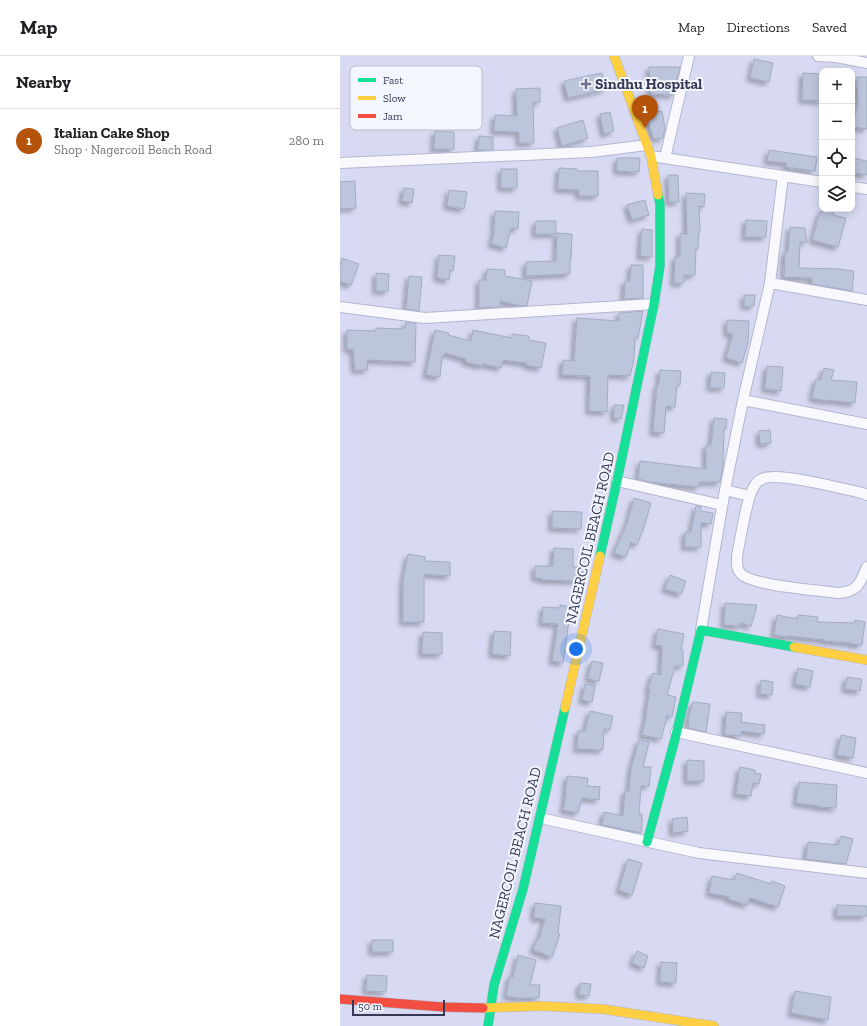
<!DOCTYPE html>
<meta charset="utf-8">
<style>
:root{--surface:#fff;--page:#f6f6f6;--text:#202124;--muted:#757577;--line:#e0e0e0;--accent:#b45309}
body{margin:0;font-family:"Zilla Slab",serif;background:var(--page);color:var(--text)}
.controls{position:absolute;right:12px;top:12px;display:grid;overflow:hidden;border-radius:8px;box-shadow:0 2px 10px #0003}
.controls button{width:36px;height:36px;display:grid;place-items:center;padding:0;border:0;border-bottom:1px solid var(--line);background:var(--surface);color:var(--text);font:20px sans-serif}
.scale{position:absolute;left:12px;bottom:10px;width:93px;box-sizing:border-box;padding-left:4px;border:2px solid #363956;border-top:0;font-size:11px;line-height:14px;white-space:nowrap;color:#363956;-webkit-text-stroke:3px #f4f6fd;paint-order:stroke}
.you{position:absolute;left:236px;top:593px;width:14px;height:14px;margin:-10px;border:3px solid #fff;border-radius:50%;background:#1a73e8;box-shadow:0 0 0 6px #1a73e833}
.badge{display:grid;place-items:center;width:26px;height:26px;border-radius:50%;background:var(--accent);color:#fff;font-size:13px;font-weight:700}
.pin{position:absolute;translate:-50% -33px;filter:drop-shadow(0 1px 2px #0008)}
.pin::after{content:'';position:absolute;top:21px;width:14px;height:12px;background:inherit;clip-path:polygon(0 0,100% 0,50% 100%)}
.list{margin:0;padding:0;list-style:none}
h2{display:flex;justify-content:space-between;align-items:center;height:52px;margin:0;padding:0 16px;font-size:17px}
h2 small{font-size:13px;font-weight:400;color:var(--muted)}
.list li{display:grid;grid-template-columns:26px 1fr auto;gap:12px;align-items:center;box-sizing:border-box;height:64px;padding:0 16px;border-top:1px solid var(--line)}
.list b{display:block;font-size:15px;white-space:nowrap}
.list p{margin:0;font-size:13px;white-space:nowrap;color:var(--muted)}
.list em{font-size:13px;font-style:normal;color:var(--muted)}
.icon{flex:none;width:22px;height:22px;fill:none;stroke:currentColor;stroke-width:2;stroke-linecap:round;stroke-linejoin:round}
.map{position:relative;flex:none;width:527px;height:970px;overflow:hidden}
header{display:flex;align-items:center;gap:24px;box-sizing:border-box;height:56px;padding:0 20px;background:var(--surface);border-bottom:1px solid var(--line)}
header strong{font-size:19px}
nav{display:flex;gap:22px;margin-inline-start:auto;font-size:14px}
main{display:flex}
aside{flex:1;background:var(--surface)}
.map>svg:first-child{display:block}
.building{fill:#bcc5dc;stroke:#a3acc2;filter:url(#shadow)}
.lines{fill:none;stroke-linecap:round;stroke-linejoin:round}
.street-casing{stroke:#b3b6ce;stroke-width:12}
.fast-casing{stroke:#b3b6ce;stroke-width:10}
.slow-casing{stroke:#b3b6ce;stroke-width:10}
.jam-casing{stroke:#b3b6ce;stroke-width:10}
.street{stroke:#f9f9fd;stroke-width:10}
.fast{stroke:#16e098;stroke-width:9}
.slow{stroke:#ffcf43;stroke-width:9}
.jam{stroke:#f24e42;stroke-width:9}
.poi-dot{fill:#6e718d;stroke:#f4f6fd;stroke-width:1.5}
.labels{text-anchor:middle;stroke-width:4;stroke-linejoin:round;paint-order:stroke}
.poi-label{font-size:15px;font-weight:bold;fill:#363956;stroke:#f4f6fd;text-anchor:start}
.street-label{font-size:15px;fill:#363956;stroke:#f4f6fd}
.key{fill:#f4f6fd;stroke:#bbbdcb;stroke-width:1}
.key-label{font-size:11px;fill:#363956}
</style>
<header>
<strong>Map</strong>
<nav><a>Map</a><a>Directions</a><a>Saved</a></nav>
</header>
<main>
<aside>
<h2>Nearby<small></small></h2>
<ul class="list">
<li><span class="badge">1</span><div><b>Italian Cake Shop</b><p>Shop · Nagercoil Beach Road</p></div><em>280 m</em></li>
</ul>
</aside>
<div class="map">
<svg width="527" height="970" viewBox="0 0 527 970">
<defs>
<filter id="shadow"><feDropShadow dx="-3.5" dy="3.5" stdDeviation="2" flood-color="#0004"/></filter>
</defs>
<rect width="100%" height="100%" fill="#d7daf2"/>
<path class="building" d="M414,3L433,7L429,26L410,22Z
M309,11H340L333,39L311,38Z
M262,17L266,33L228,42L224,25Z
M463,17L482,18V45L462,44Z
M517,21H527V73L513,71L518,46Z
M200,32V46H193L194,87H179V76L154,75L155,59L177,60L176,33Z
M322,55L325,72L323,82L314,83L310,72L307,57Z
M270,56L274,75L264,78L260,58Z
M243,64L248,82L222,90L217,72Z
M95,75L114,76V93H94Z
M139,80L153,81V94H138Z
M429,94L477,101L475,115L446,111L447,107L427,105Z
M277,102H300L299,116L277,115Z
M512,102L527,105V119L512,116Z
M219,112L237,113V115H258V140H239V134L218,133Z
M161,113H177V132H161Z
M328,119H338L339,146H329Z
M15,125L16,152L0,153V126Z
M64,132L74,133L72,147L62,145Z
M109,134L127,136L124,153L107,150Z
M346,137L365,138L364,151L359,150L360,176H359L358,193H356L355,219H344V227H334L335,201H340V177L347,178Z
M305,144L309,159L292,164L287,149Z
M483,153H494L493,159L506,162L498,191L472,184L480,156H483Z
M155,155L179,156L178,173L171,172L166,192L151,188L154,178Z
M406,164L427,165L426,181H405Z
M196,165H216V178H195Z
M450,171L465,172L467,186H460L459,212L499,213L514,215L512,235L472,228V222L444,221L445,196H448Z
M302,173L312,174V201L300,200Z
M217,177L232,178L231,203H230V218L186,220V206L216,205Z
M99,199L115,200L113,215L110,214L109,224L97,222Z
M2,202L19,208L11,229L0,225V209Z
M291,209H303V242L284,243L285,225H290Z
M147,213L165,214V220L192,225L187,249L182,250L160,245V251L139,252V224H146Z
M36,217L49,218L48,235H36Z
M69,220L82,221L79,255L66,253Z
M404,239H415L414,250H404Z
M303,255L298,282H295L294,303L290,320L268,319L267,356L249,355L250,320L222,319L223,304L234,305L237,262L279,265V257Z
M387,264L409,265L408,287L402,307L386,302L393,278L387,277Z
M66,266L76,267L75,306L27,304L28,314H15L13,293H7V274L36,275V272L62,273V272H65Z
M95,274L109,277L108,279L131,285L133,274L172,282V278L189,280V284L206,287L201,312L186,309L187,307L163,304L161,312L143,308L142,310L126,306V303L105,297L104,300H102L100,321L86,319Z
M427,310L443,311L441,335L425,333Z
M484,312L494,314L491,324L517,326L515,347L486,344V345L472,342L476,323L481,324Z
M320,314L341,315L340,329H337L335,351L326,350L324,377L313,376L317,329H319Z
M371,316L385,317L384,332H370Z
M274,349H284L281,363L274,362Z
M374,362L387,363L386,373H384L383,410L380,426H359V431L310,426L298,423L300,405L366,413V389H371Z
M430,374L431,387L420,388L419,375Z
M294,442L311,447L304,471L297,489L291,486L286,501L274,497L287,468Z
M356,450L361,451V455L373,457L371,468L361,467V491H345V476H351Z
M212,455L242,456L241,473L212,472Z
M214,492L233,493V511H243V525L202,524V522H195V510H213Z
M68,498L85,501V505L110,506V520L84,518V566H63V525Z
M330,519L346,525L341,538L325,533Z
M385,547L417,549L411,570L400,567V570L384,569Z
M220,549L231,551L223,607L212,605L218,568L202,567L203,551L220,552Z
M437,559L457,563L458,559L478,561L477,566L515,567V564L525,566L522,589L511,588L512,587L485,585V584L448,580V581L434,579Z
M318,573L344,578L341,594H343V610H335L327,639L336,641L332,661L327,660L321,683L302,679L307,657H306L310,633H308L313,617L321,619L322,590L315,589Z
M154,575L171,576L170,600L152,598Z
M83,576L102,577V598H82Z
M252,605L263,607L259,625L248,623Z
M458,612L473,615L470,631L455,628Z
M507,621L522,623L520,635L505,633Z
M421,624L433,626L432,639L420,638Z
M245,628L255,630L252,646L242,644Z
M353,646L370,648L366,676L348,672L349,663H348Z
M250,655L273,660L270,674L264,673L263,694L237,693L238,675H245Z
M386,656L402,657L401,666L425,669L424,678L401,675V680L385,679Z
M501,679L516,682L513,702L497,699Z
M299,684L309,686L303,711H311L309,730H301L299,758H302V770L301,777L262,769L264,756L283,760L285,735H289L291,713Z
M347,704L364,705V725H347Z
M400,711L415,714V717L421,718L419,728L413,727L411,740L396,738Z
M227,720L248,722L247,730L260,731L259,744L242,742L238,757L223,754L225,745Z
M459,726L497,729L496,752L479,751V750L456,747Z
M347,761L348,775L333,777L332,763Z
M501,780L513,783L506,808L466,803L468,786L498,789Z
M288,803L302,807L292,839L279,834Z
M397,817L431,828L432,825L445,830L438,851L410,842L407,849L388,843L389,841L369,837L372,820L394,824Z
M195,847L221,850L218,878H220L212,901L193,894L197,883H199L205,863L194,862Z
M497,849L527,850V860H497Z
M32,884H53V896H32Z
M297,895L308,900L304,912L292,907Z
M178,899L196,904L190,929H200L199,942H178L166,940L170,920L173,921Z
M321,906L337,907L336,927L320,926Z
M27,919L47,920L46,936L26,935Z
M240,927L251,928L249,940L239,939Z
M455,935L491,941L488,964L451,957Z"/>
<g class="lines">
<defs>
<path id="street" d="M478,0L496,1L527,7
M311,100L482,126
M325,102L349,0
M0,107L251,96L307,89
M512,131L527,133
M430,227L443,120
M527,244L430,227L403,344L527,368
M0,251L85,262L314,248
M277,425L382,449
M385,434L410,440
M527,439L522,437C503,433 437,415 422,423C420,424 416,427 415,429C407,439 400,485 397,500C397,507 396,513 401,518C413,530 479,534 498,537C518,536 520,527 527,511
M361,574L385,434L403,344
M336,676L527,717
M200,762L359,797L527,817"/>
<path id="fast" d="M260,500L277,425L314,248L320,210V148L318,139
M307,786L335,683L361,574L454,591
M148,970L154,929L183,833L225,652"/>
<path id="slow" d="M274,0L311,100L318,139
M454,591L527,604
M225,652L260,500
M143,952L201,950L262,953L374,970"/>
<path id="jam" d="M0,943L103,951L143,952"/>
</defs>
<use href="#street" class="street-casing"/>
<use href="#fast" class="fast-casing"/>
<use href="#slow" class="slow-casing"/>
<use href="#jam" class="jam-casing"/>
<use href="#street" class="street"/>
<use href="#fast" class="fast"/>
<use href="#slow" class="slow"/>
<use href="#jam" class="jam"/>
</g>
<path class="poi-dot" d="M244 22h4v4h4v4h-4v4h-4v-4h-4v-4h4z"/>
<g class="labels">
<g class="poi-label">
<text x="255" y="33">Sindhu Hospital</text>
</g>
<g class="street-label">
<text transform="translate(250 482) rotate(-77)" y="5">NAGERCOIL BEACH ROAD</text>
<text transform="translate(175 797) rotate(-76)" y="5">NAGERCOIL BEACH ROAD</text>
</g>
</g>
<rect x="10" y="10" width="132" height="64" rx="6" class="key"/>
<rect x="18" y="22" width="18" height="4" fill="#16e098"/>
<rect x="18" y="40" width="18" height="4" fill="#ffcf43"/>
<rect x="18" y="58" width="18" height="4" fill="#f24e42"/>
<g class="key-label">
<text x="43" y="28">Fast</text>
<text x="43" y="46">Slow</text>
<text x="43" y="64">Jam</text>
</g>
</svg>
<div class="controls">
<button>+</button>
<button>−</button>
<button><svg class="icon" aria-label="locate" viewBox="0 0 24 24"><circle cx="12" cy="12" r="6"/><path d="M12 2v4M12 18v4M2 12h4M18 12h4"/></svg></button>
<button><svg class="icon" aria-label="layers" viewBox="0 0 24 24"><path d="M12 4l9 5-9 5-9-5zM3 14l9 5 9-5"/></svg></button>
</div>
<div class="scale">50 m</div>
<div class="you"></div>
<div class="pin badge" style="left:305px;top:72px">1</div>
</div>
</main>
